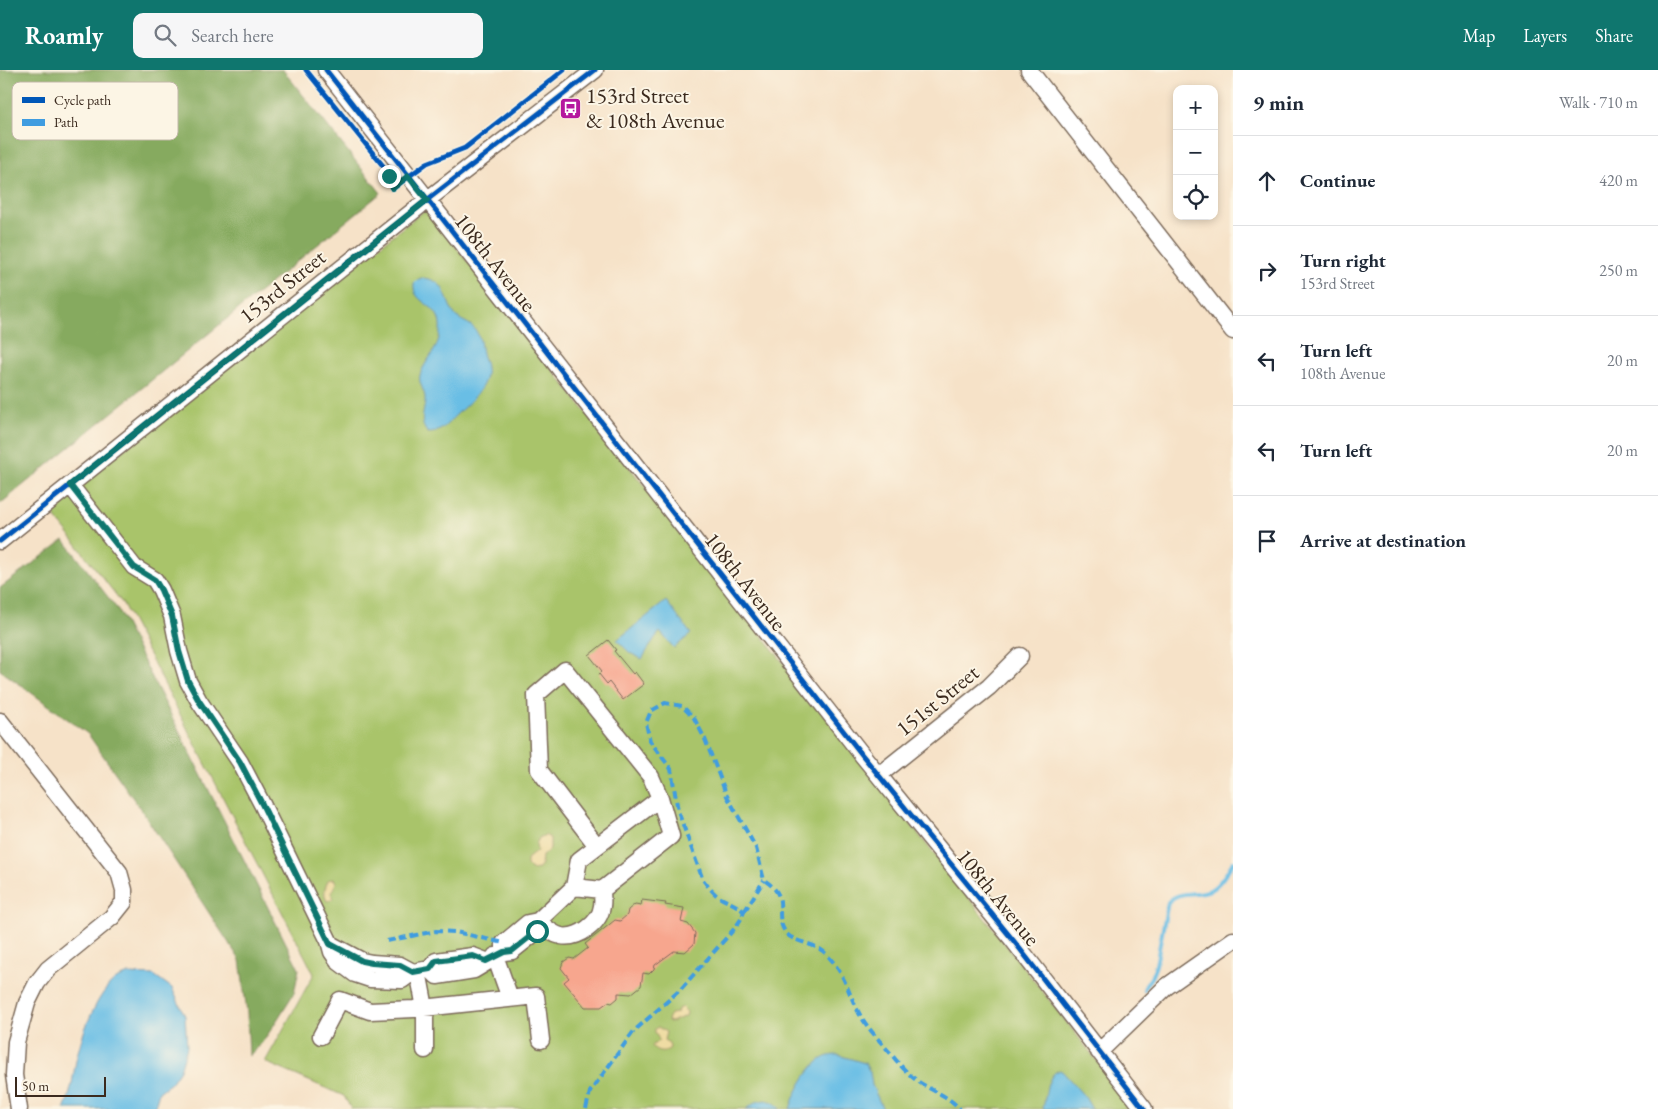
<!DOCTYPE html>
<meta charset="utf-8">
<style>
:root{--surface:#fff;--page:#f6f6f7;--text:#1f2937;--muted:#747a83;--line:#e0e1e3;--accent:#0f766e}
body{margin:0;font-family:"EB Garamond",serif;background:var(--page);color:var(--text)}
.controls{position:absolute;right:15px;top:15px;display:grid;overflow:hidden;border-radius:10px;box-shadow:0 2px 8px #0003}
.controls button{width:45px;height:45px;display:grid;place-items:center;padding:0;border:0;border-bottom:1px solid var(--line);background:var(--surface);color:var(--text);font:25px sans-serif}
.scale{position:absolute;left:15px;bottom:12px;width:91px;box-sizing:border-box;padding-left:5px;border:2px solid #3b2a1e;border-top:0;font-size:14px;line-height:18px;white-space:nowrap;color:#3b2a1e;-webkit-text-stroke:4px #fcf5e5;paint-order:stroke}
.stop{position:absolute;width:15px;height:15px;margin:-11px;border:4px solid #0f766e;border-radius:50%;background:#fff}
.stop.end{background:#0f766e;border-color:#fff;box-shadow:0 1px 5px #0008}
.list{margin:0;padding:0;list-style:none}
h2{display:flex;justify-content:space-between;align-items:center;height:65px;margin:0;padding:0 20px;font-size:21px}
h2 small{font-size:16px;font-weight:400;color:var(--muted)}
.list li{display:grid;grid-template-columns:32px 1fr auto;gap:15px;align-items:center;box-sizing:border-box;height:90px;padding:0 20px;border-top:1px solid var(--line)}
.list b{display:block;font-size:19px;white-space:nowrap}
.list p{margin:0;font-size:16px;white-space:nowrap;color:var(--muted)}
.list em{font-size:16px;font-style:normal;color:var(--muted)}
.icon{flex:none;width:28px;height:28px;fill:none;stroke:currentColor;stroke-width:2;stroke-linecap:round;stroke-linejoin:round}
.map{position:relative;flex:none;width:1233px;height:1039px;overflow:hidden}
header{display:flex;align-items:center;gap:30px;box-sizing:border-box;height:70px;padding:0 25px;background:var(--accent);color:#fff}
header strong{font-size:24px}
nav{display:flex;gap:28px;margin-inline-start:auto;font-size:18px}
.search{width:350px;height:45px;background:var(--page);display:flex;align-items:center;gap:12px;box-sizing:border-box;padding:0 18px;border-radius:10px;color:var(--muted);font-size:19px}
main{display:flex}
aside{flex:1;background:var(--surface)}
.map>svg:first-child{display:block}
.green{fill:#a9c46b;stroke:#727744}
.forest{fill:#86aa5f;stroke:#606a3e}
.sand{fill:#eeda9e;stroke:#94825e}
.water{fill:#69bee5;stroke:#527482}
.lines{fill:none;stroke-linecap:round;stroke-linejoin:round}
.stream{stroke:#69bee5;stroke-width:4}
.building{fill:#f7a68e}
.minor-casing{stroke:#7c6a5a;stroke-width:19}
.minor{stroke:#fff;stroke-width:16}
.quiet{stroke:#3f9ce0;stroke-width:4;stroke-dasharray:8 4;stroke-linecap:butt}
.cycleway-casing{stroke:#fcf5e5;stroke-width:8}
.cycleway{stroke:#0057b8;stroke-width:5}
.route{stroke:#0f766e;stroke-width:6}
.labels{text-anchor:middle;stroke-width:4;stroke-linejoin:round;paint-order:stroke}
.poi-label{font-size:22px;fill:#3b2a1e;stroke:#fcf5e5;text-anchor:start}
.street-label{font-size:22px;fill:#3b2a1e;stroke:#fcf5e5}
.key{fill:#fcf5e5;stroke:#c2b8a9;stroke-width:1}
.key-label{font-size:14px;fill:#3b2a1e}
</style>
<header>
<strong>Roamly</strong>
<div class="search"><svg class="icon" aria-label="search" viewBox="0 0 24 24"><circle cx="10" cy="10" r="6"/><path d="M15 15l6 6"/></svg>Search here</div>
<nav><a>Map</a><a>Layers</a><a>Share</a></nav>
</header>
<main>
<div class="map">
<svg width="1233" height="1039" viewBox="0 0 1233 1039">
<rect width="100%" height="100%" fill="#fcf5e5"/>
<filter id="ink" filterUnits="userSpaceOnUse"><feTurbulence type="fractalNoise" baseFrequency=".02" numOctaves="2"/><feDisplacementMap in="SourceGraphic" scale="10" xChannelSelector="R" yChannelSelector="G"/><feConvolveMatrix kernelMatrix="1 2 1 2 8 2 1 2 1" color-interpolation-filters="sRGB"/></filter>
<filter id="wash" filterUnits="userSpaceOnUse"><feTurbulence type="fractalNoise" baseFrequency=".0096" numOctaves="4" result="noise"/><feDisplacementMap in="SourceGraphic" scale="20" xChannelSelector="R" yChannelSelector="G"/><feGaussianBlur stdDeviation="1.12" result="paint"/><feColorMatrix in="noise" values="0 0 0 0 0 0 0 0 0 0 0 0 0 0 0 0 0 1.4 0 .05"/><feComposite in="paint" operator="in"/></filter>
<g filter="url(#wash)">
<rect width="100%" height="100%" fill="#f6e2c8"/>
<path class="green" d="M426,139L1135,1039H351L344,1026L265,992L314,904L123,534L49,439Z"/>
<path class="forest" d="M0,0H283L381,123L0,434Z
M64,470L118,540L299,899L294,923L265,969L249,986L247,942L240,890L144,744L88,664L0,600V518Z"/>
<path class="sand" d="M545,765L550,768V779L542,786L541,796L539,799L532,800L527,795V789L537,781L536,774L539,768Z
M332,809L335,810L336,813L331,823L333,829L327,831C323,824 325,817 328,810Z
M682,937L687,942L686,946L671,952L668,951L670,944L677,943L678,939Z
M658,957L666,962L664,970L669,973L670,978C665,983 656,982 652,976L659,970L655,962V959Z"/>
<path class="water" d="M421,208C446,209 444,226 453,242C458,251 467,251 474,258C481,267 480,273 482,283C483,288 486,293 486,298C489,317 468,333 456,345C448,353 440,364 428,363C417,352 426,340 425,327C424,319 418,313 420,305C424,292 435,284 439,268C447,230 411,238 414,213L417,210Z
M666,531L691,564L674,578L660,562L655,568L642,589L630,583L617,570Z
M129,904L154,905L172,918L185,946L187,977L180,1000L171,1013L159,1022L154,1039H64C74,1018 73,996 80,975C85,956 99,922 115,910C118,907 125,906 129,904Z
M838,985L865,993L870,1002L872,1015L883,1039H790C794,1024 807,1000 819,991C825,986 831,985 838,985Z
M1060,1000L1063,1002L1085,1027L1092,1039H1043C1046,1026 1046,1004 1060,1000Z
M765,1030C772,1031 776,1033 780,1039H746L756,1032Z"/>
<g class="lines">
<path class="stream" d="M1144,920L1146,914L1151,908L1156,895L1168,832C1179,820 1197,826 1210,820C1220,815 1227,802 1233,792"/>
</g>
<g id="blocks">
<path class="building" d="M608,570L616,580L614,581L633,604L635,602L644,614L623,630L609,612L607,614L599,604L602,601L589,585Z
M642,830L666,833L665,835L684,838L681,852L688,854L695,863L694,874L685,882L674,881L655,895L654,899L649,904L643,903L641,916L631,924L618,923V928L612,933L608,932L601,937H585L564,912L569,908L561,898L563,892L569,888L574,889L588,878L585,874L615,850L620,851L627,845L628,840L635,834L641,835Z"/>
</g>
</g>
<g filter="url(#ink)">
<use href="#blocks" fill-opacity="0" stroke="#7c6a5a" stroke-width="1"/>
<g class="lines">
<defs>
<path id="minor" d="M326,0L863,686L1013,870L1144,1039
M1029,0L1233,261
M70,415L134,497L155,510L161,520L172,546L179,581L188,611L199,631L240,692L262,734L329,871L332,882L339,892L355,904L370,909L402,910L413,902L430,899L436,891L473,886L486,891
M0,471L427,130L595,0
M0,651L119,802L124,820V832L112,847L48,899L37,913L27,933L16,972L14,1005L19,1039
M879,705L989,617L1020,586
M574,817L602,820L671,766L660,728
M538,851C545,857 552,864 561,866C579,869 600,853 602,836C603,831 602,825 602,820
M330,874L362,891L372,893L400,895L413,902
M504,882V873L528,853L538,851L574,817L579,790L660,728L651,707L565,600L536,625L539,700L597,776
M495,886L510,928
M430,899L437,906L474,900L504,882L512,881L537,861L538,851
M418,901L425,938V980
M321,966L340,930L370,941L414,939L536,926L541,970
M1099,982L1166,917L1233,870"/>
</defs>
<use href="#minor" class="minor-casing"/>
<use href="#minor" class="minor"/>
<path class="quiet" d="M744,842L764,810
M387,871L436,861L456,862L504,873
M586,1039L590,1022L634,961L680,920L735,858L741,849L744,842C737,834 727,832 719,827C713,823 708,816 703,810L678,741L671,699L650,671L646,653L651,641L665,633L682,636L694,648L705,669L727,726L756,778L764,810C793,829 771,842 786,863C794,873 817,873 826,884C845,903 847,921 859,943C867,958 881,972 892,985C899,994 907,1003 916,1010C931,1021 946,1024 960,1039"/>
<defs>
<path id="cycleway" d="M306,0L384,97L387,101L393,118L427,93L465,78L564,0
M326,0L863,686L1013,870L1144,1039
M0,471L427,130L595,0"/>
</defs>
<use href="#cycleway" class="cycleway-casing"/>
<use href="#cycleway" class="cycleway"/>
</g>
</g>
<g class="lines" filter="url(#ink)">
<path class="route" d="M389,106L393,118L408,106L427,130L70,415L134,497L155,510L161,520L172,546L179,581L188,611L199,631L240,692L262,734L330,874L362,891L372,893L400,895L413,902L430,899L436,891L473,886L486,891L504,882L512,881L537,861"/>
</g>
<defs>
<symbol id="bus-square" viewBox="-11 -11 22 22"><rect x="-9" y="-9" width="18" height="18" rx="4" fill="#b5179e" stroke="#fcf5e5"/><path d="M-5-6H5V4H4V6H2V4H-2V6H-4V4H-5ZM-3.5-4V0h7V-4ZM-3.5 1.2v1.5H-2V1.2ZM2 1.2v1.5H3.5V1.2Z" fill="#fff"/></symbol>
</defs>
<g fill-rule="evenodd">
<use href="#bus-square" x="558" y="26" width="25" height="25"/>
</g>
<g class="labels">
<g class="poi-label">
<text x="586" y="33">153rd Street<tspan x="586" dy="25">&amp; 108th Avenue</tspan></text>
</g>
<g class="street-label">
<text transform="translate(496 192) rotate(52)" y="8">108th Avenue</text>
<text transform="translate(282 216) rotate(-39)" y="8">153rd Street</text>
<text transform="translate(746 511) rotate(52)" y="8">108th Avenue</text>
<text transform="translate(937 630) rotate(-39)" y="8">151st Street</text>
<text transform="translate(999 827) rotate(51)" y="8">108th Avenue</text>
</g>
</g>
<rect x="12" y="12" width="166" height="58" rx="8" class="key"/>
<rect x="22" y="27" width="23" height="6" fill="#0057b8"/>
<rect x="22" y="49" width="23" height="7" fill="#3f9ce0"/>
<g class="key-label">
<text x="54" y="35">Cycle path</text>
<text x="54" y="57">Path</text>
</g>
</svg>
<div class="controls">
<button>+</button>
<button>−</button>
<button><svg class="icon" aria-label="locate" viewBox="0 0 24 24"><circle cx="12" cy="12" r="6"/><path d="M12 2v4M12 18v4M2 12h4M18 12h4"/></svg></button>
</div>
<div class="scale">50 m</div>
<div class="stop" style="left:537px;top:861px"></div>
<div class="stop end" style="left:389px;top:106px"></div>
</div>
<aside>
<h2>9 min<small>Walk · 710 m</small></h2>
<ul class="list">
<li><svg class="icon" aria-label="ahead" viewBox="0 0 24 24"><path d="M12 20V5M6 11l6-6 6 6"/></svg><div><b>Continue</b></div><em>420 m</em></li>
<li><svg class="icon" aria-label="right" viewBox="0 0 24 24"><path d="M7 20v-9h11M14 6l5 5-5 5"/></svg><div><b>Turn right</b><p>153rd Street</p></div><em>250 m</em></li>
<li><svg class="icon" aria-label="left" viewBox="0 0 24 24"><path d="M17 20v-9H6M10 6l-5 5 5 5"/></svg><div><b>Turn left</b><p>108th Avenue</p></div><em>20 m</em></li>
<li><svg class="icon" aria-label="left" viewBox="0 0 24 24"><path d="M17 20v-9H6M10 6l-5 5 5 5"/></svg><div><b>Turn left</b></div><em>20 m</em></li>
<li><svg class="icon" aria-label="arrive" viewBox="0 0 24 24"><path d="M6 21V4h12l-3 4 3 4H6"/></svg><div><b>Arrive at destination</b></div></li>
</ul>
</aside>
</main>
